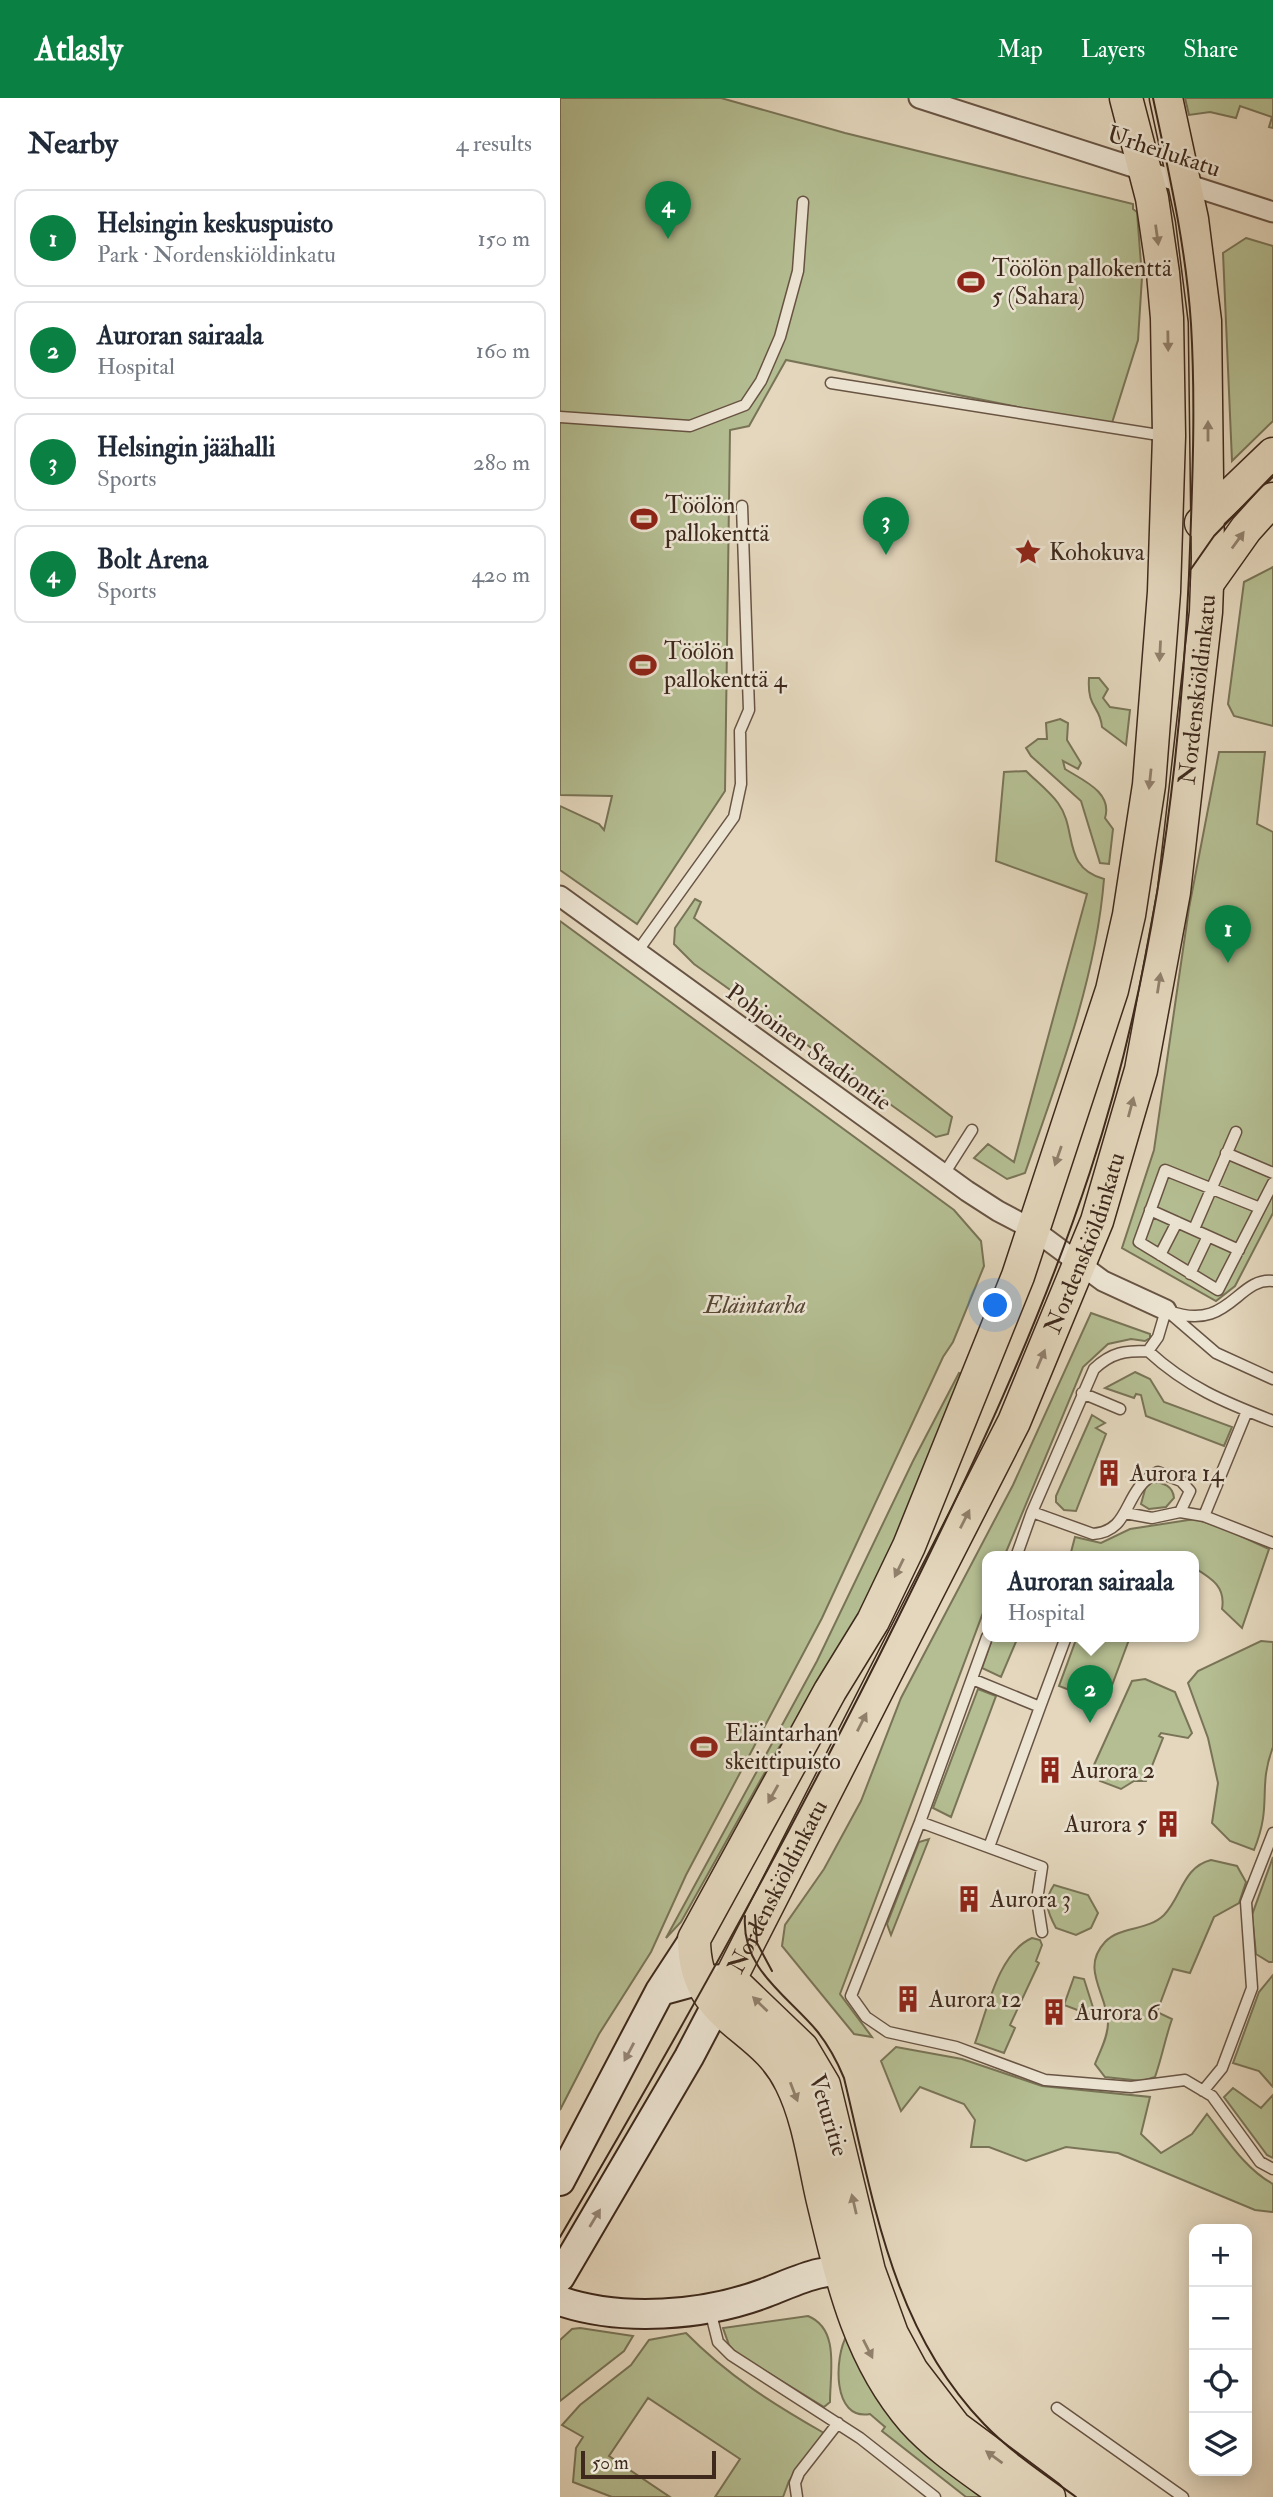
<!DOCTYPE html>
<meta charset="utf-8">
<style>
:root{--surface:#fff;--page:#f6f6f7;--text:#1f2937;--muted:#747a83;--line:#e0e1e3;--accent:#0b8043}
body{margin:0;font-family:"IM FELL Double Pica",serif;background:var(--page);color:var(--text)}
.controls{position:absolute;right:21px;bottom:21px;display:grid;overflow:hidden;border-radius:14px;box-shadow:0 4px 18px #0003}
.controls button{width:63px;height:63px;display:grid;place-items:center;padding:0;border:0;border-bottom:2px solid var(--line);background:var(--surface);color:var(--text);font:35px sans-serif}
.scale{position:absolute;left:21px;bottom:18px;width:135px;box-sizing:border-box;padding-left:7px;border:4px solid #3e291c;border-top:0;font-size:19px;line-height:24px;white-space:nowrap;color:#3e291c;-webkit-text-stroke:5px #ede5d4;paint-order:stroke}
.you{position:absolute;left:436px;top:1208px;width:24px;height:24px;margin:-18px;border:5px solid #fff;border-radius:50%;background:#1a73e8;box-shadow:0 0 0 10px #1a73e833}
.badge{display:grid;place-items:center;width:46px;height:46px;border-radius:50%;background:var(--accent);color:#fff;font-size:23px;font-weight:700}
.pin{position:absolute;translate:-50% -58px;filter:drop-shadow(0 2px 4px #0008)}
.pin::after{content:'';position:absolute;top:37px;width:24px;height:21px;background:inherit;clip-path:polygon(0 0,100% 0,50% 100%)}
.popup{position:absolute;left:422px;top:1453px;width:217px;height:91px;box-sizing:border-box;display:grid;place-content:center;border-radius:14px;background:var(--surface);filter:drop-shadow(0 2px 5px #0005);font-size:23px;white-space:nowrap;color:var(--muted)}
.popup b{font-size:26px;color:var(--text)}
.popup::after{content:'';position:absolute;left:50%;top:100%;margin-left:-14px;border:14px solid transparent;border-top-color:var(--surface)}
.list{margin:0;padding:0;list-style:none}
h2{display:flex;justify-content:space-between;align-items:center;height:91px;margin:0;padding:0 28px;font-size:30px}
h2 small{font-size:23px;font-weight:400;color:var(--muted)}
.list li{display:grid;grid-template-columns:46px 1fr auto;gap:21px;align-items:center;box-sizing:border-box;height:98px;margin:0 14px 14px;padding:0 14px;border:2px solid var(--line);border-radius:14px}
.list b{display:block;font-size:26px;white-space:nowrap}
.list p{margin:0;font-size:23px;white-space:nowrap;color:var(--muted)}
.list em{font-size:23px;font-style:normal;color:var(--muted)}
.icon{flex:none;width:38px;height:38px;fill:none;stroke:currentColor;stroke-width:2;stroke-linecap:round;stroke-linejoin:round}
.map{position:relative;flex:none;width:713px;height:2399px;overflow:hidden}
header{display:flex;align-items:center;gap:42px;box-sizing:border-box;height:98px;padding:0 35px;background:var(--accent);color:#fff}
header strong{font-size:33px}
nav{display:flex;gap:38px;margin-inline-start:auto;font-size:24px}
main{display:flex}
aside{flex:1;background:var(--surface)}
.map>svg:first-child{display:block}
.green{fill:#b4be92;stroke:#797457;stroke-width:2}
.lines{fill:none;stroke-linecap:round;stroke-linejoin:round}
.service-casing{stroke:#685444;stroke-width:13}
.minor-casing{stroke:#685444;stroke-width:23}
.secondary-casing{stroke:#3e291c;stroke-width:32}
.primary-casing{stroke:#3e291c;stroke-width:35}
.service{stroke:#ede5d4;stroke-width:10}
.minor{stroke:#ede5d4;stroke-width:19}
.secondary{stroke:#ede5d4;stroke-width:28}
.primary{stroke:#e4d7bd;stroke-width:32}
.tram{stroke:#3e291c;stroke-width:2}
.oneway{fill:#91806c}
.oneway2{fill:#968778}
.labels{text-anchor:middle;stroke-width:5;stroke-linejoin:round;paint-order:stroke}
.street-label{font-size:24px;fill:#3e291c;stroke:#ede5d4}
.poi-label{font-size:24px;fill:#3e291c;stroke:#ede5d4;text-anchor:start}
.park-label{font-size:24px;font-style:italic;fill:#564734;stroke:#ede5d4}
</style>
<header>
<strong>Atlasly</strong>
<nav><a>Map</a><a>Layers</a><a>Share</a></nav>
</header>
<main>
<aside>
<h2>Nearby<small>4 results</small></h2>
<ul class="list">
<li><span class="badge">1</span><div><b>Helsingin keskuspuisto</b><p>Park · Nordenskiöldinkatu</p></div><em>150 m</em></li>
<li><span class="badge">2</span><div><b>Auroran sairaala</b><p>Hospital</p></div><em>160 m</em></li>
<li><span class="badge">3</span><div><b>Helsingin jäähalli</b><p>Sports</p></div><em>280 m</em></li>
<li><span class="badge">4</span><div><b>Bolt Arena</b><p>Sports</p></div><em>420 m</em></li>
</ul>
</aside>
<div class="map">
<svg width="713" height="2399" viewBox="0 0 713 2399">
<rect width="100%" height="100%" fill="#e4d7bd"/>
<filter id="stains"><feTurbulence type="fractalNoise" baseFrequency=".00286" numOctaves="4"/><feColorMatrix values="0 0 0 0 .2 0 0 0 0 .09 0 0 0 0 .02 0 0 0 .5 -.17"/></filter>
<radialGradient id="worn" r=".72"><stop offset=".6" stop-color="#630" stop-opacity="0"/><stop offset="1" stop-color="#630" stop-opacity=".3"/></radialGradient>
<path class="green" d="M0,0H161L285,35L573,106V111L577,114L582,179L578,242L551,328L226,262L189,328L170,332L165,693L77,826L0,772V708L39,726L44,732L52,698L0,697Z
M625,0H713V30L709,29L712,19L680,8L676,20L650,14L629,17Z
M686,140L713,148V323L672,363L663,155Z
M713,469V628L674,618L668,606L684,484Z
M529,580H539L548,591L543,600L550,609L570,612L566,647L542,629C540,607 527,611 529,580Z
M500,621L508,625L507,642L521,665L518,671L503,663L505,671C522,682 553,694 545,720L553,731L549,766L540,765L521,703L471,658L466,650L478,641H487L486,625Z
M659,654H705L697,726L713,734V1115L675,1188L656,1203L562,1150L594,1052L629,810Z
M466,673C476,683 489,693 498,705C518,732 501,769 544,781C536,881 498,981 465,1075L447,1081L414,1060L428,1046L454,1064L527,796L436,763L444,674Z
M135,801L141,804L134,820L392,1019L388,1036L376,1039L134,866L114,846L115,830Z
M0,823L394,1112L421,1143L424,1168L393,1244L383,1259L262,1520L126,1777L91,1854L39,1936L0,2012Z
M531,1215L590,1236V1240L585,1243L571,1241L548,1246L523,1269L444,1459H427V1504L280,1896L312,1939L294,1936L222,1848L225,1827L264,1771L301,1703L341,1600L453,1387Z
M575,1274L590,1281L604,1304L672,1329L664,1348L586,1318L581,1297L576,1296L574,1300L545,1290Z
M399,1275L404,1276L310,1507L218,1651L121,1824L106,1840L257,1563L353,1363Z
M532,1317L545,1325L536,1330L546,1336L516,1413L504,1412L496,1404V1398Z
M593,1384C604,1385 613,1388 614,1400L606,1409L589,1411L581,1406L586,1388Z
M635,1421L663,1430L709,1451L682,1530L662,1511C666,1488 651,1480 633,1469V1459L510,1458L515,1439L541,1445L570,1431Z
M433,1539H458L441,1579L422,1570Z
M517,1539H570L545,1606L499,1588Z
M701,1543L713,1544V1649C697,1691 713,1705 694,1752L670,1743L652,1725L658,1685L648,1640L628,1585L638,1573Z
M585,1581L615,1594L632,1635L628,1640L601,1635L599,1638L603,1640L586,1683H574L561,1691L540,1683L543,1673L534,1667L572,1583Z
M418,1591L436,1598L391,1719L373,1710Z
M369,1741L331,1837L327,1826L359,1744Z
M713,1759V1864H709L696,1856L692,1817Z
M651,1762L677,1768L686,1784L679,1805L654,1819L630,1875L613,1871L597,1914L612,1921C605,1941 602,1959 595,1979L582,1983L545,1979L535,1966C540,1953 548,1939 548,1925C547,1895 520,1871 545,1844C560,1828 588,1833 604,1817C622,1798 623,1769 651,1762Z
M494,1787L528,1797L538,1815L531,1830L516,1837L496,1830C487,1813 483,1803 494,1787Z
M472,1840L480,1842L482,1847L476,1863L479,1865L450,1927L455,1930L444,1955L415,1945C427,1913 438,1855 472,1840Z
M713,1877V1989L699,1973L673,1965L699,1894Z
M514,1879L524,1881L536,1919L504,1907Z
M336,1949L402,1961L482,1988L590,1999L581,2036L601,2055L632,2036L647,2016C666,2040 685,2071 713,2086V2114L695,2112L558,2055L506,2049L466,2063L429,2049H411L415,2022L404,2006L360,1989L341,2013L321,1963Z
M673,1990L701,2010L713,1997V2060L707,2057L664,1999Z
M248,2218C280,2231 270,2274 270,2304L264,2309L176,2255L169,2247L163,2230Z
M20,2230L73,2238L64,2253L0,2303V2242L12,2231Z
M126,2235C167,2277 213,2306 264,2335L229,2383L223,2399H155L180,2361L88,2300L49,2358L110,2399H52L13,2384L16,2350L23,2339L2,2327L20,2307L71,2267L89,2242Z
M287,2237L428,2399H406L322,2333L325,2329L310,2316C272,2323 274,2259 287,2237Z"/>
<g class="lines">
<defs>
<path id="service" d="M271,285L605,338
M0,319L130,328L185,307L201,283L220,239L238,173L243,104
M77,854L174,719L181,686L180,633L189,612L182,408
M666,1055L713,1075
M384,1076L412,1032
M700,1110L605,1072L579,1144L658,1192L713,1085
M590,1112L679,1152
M634,1131L676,1034
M600,1157L617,1124
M630,1176L648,1138
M606,1212L656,1255L713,1281
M609,1213C669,1235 677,1179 713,1183
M588,1253C627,1289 664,1304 713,1323
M522,1295L560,1311
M472,1414L533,1436C573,1433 562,1391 598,1374L621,1383L630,1393L620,1414
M565,1415L592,1420L620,1414L644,1418L713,1445
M644,1418L687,1313
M456,1459L472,1414L534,1271C552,1254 565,1253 588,1253L598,1239L606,1212
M427,1539L360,1724L291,1898L306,1919L328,1934L396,1949L485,1982L571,1989L625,1982L652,1998L700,2064L713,2071
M412,1581L480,1609L429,1749
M480,1609L506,1539
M360,1724L482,1769L477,1802L482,1834
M643,1993L662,1970L692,1890L686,1804L713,1735
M150,2212L158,2244L171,2257L300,2340L375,2399
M497,2310L623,2399
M237,2399L235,2385L239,2375L278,2325"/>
<path id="minor" d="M359,0L713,114
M0,798L407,1093L438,1113L474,1132L543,1183L606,1212"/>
<path id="secondary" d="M0,2083L100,1893L134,1841
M0,2179L129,1959L170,1881L140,1882L100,1893
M0,2203C62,2224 144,2218 205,2195C244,2180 259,2170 303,2173"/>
<g id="primary">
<path d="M641,425L713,356"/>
<path d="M647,486L686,431L713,401"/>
<path d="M449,2399C417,2375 380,2352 353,2322C299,2260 282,2182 263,2103C254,2065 249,2021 231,1985C202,1924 134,1924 134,1841L270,1593L313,1523L349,1448L458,1178L552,892L569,817L589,687L604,494L609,338L607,220L603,175L592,100L566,0"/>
<path id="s1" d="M489,2399L395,2329L352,2273L332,2236L309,2173L264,1987L242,1950L170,1881L454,1324L537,1123L581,972L614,794L646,514L648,460L645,223L632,121L606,0"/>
</g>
</defs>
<use href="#service" class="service-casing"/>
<use href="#minor" class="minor-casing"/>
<use href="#secondary" class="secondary-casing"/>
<use href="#primary" class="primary-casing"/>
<use href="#service" class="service"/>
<use href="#minor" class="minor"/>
<use href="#secondary" class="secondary"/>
<use href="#primary" class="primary"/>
<path class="tram" d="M631,471L654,438L713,377
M195,1817L197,1845L212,1873
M185,1818C181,1871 227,1897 257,1933C269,1948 277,1963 284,1980C314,2104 332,2231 424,2326C451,2354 484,2376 516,2399
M0,2139C120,1935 235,1729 340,1516C411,1373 480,1226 530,1074C593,882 620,679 629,477C632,394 636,310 631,226C626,149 609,75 593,0"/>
</g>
<defs><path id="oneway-solid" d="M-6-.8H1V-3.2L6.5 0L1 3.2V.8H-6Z" transform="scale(1.75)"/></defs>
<g class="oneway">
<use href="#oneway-solid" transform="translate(597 137) rotate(82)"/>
<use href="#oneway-solid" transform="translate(608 243) rotate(89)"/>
<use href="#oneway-solid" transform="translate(648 333) rotate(-90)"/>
<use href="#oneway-solid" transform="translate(678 442) rotate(-54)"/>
<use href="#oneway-solid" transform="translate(600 553) rotate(93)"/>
<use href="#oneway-solid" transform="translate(590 681) rotate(96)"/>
<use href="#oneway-solid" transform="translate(599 885) rotate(-81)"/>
<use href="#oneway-solid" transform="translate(571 1009) rotate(-75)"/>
<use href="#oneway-solid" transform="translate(498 1058) rotate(109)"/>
<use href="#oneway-solid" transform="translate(481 1261) rotate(-67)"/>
<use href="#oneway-solid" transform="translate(405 1421) rotate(-63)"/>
<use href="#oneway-solid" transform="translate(339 1470) rotate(116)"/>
<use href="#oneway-solid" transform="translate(302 1624) rotate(-63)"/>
<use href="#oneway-solid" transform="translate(213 1696) rotate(119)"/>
<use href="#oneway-solid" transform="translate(200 1906) rotate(-136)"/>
<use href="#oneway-solid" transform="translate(234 1994) rotate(69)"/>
<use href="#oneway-solid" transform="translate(294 2106) rotate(-103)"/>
<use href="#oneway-solid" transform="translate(308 2251) rotate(63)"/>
<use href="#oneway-solid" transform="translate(434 2359) rotate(-144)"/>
</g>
<g class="oneway2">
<use href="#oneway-solid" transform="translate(69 1954) rotate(118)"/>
<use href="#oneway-solid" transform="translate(35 2120) rotate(-59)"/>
</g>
<defs>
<symbol id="stadium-bare" viewBox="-9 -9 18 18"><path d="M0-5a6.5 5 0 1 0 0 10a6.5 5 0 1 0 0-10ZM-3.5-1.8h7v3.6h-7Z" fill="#8f2418" stroke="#ede5d4" stroke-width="2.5" paint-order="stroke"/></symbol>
<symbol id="sight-bare" viewBox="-9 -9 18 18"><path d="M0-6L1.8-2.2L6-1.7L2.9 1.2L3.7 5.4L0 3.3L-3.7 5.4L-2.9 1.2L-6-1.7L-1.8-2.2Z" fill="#8f2418" stroke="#ede5d4" stroke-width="2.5" paint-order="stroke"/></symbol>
<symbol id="building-bare" viewBox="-9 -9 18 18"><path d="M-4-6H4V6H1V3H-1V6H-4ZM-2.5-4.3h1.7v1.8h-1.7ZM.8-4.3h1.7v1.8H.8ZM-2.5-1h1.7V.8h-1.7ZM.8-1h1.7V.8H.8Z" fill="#8f2418" stroke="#ede5d4" stroke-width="2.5" paint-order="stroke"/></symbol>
</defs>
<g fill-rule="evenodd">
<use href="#stadium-bare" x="392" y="165" width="38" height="38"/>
<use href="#stadium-bare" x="65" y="402" width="38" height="38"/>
<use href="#sight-bare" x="449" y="435" width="38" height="38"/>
<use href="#stadium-bare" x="64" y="548" width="38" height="38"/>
<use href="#building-bare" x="530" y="1356" width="38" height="38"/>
<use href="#stadium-bare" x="125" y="1630" width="38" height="38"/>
<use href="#building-bare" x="471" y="1653" width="38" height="38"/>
<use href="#building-bare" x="589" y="1707" width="38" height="38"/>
<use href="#building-bare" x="390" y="1782" width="38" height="38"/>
<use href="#building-bare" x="329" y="1882" width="38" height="38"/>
<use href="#building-bare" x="475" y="1895" width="38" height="38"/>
</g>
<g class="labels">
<g class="street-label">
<text transform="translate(604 53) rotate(18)" y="8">Urheilukatu</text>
<text dy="8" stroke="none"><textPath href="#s1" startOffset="2016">Nordenskiöldinkatu</textPath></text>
<text transform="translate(249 949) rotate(36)" y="8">Pohjoinen Stadiontie</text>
<text dy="8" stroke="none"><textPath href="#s1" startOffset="1449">Nordenskiöldinkatu</textPath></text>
<text dy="8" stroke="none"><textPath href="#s1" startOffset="735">Nordenskiöldinkatu</textPath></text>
<text transform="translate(269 2017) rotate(73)" y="8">Veturitie</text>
</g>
<g class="poi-label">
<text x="432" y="178">Töölön pallokenttä<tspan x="432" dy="28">5 (Sahara)</tspan></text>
<text x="105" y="415">Töölön<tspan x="105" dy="28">pallokenttä</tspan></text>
<text x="489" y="462">Kohokuva</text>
<text x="104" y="561">Töölön<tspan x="104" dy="28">pallokenttä 4</tspan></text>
<text x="570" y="1383">Aurora 14</text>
<text x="165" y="1643">Eläintarhan<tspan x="165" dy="28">skeittipuisto</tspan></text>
<text x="511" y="1680">Aurora 2</text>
<text x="587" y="1734" text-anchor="end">Aurora 5</text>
<text x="430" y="1809">Aurora 3</text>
<text x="369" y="1909">Aurora 12</text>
<text x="515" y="1922">Aurora 6</text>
</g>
<g class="park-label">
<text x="195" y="1215">Eläintarha</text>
</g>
</g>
<rect width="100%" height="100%" filter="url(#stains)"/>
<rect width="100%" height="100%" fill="url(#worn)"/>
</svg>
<div class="controls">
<button>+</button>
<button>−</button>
<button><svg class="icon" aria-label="locate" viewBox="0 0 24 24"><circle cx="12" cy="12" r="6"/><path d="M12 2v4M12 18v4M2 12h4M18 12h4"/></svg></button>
<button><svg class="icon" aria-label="layers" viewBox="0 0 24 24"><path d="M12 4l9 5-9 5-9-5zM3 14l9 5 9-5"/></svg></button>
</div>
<div class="scale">50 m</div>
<div class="you"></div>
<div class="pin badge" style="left:668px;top:865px">1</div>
<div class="pin badge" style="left:530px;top:1625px">2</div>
<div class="popup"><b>Auroran sairaala</b>Hospital</div>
<div class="pin badge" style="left:326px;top:457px">3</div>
<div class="pin badge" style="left:108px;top:141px">4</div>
</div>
</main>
